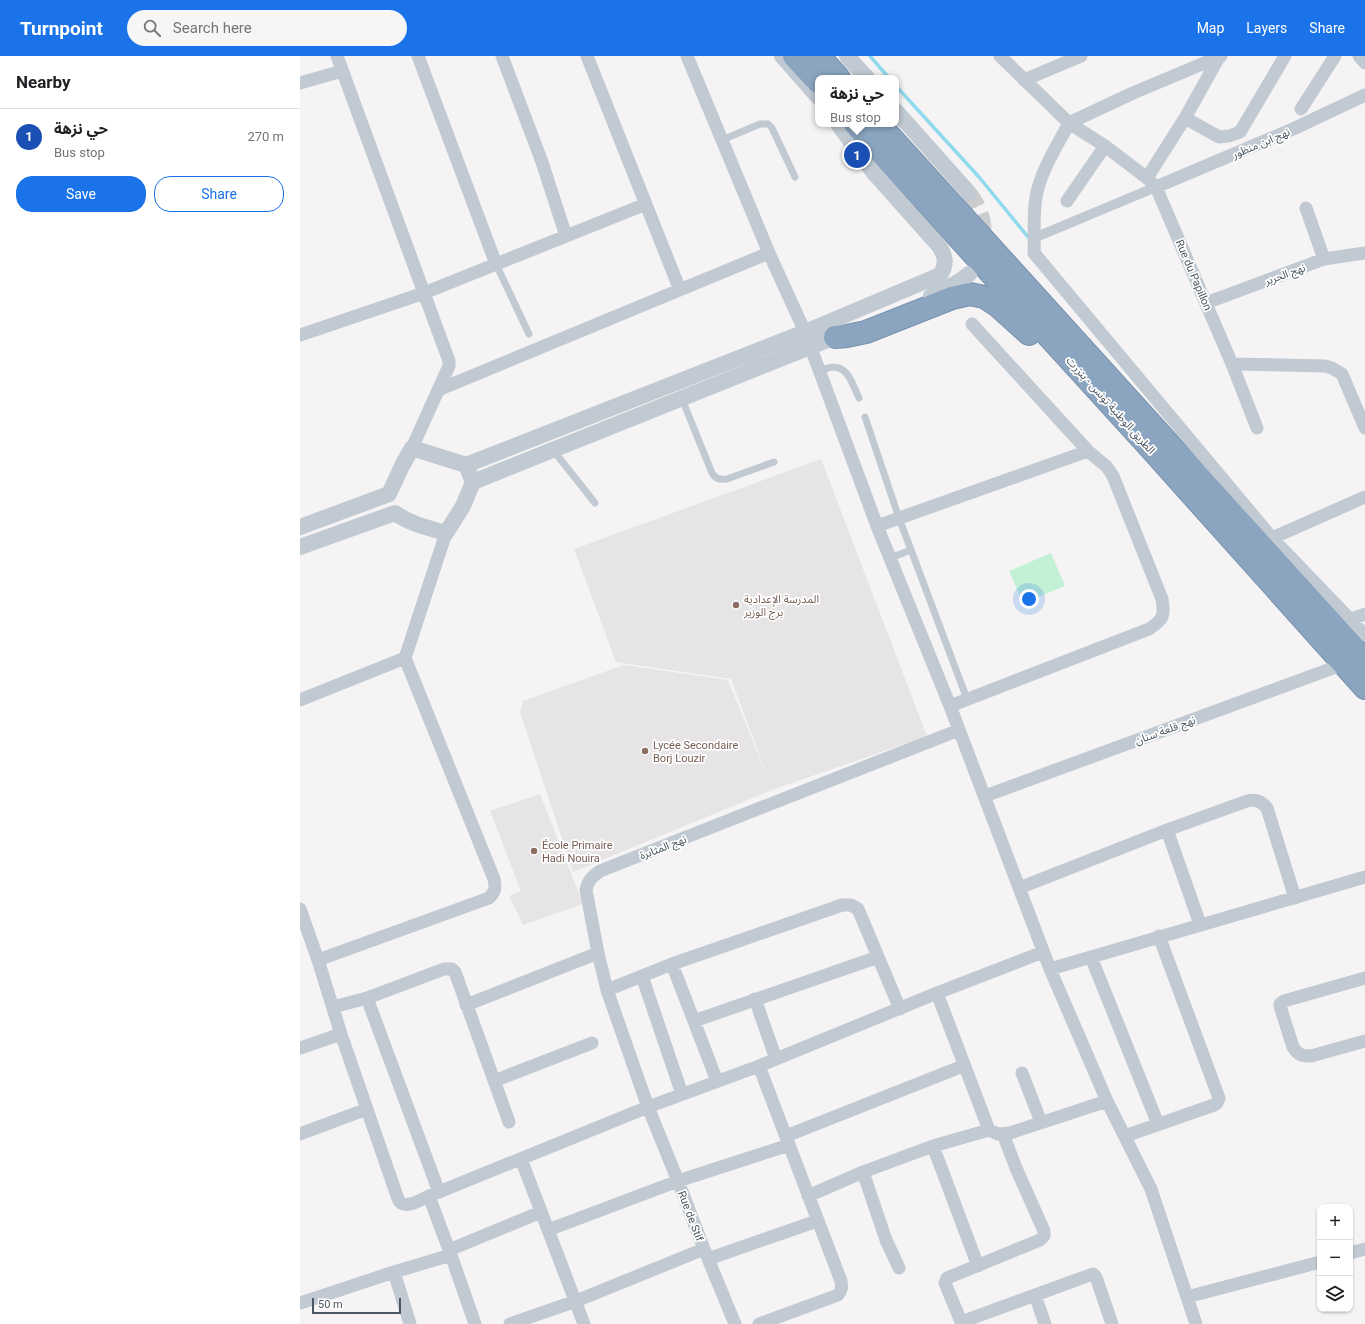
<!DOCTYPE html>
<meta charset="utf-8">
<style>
:root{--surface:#fff;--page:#f6f6f6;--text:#202124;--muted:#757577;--line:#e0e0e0;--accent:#1a73e8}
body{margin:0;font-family:Roboto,"Noto Sans Arabic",sans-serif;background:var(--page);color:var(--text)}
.controls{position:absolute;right:12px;bottom:12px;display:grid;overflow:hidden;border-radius:8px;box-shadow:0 1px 3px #0004}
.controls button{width:36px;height:36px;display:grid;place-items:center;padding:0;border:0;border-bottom:1px solid var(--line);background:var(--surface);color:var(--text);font:20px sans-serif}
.scale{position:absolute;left:12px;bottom:10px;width:89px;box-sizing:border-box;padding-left:4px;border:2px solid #4a5661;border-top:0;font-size:11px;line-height:14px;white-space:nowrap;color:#4a5661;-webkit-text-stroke:3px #fff;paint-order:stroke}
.you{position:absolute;left:729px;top:543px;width:14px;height:14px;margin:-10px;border:3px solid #fff;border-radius:50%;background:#1a73e8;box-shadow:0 0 0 6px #1a73e833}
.badge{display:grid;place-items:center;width:26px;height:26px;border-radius:50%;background:var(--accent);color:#fff;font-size:13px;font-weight:700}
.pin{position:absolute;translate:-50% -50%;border:2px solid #fff;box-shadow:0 1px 4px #0006}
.popup{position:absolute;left:515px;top:19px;width:84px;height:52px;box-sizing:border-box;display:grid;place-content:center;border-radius:8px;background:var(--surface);filter:drop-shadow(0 1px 3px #0005);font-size:13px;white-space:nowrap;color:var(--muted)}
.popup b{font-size:15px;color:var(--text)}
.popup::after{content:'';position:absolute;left:50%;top:100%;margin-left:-8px;border:8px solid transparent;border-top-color:var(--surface)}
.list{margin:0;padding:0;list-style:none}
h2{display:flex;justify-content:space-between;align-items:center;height:52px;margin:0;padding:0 16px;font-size:17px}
h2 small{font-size:13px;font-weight:400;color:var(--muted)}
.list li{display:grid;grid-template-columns:26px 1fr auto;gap:12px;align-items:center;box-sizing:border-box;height:56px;padding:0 16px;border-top:1px solid var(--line)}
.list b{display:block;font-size:15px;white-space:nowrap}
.list p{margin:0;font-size:13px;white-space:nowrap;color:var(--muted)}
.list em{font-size:13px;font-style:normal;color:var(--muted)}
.actions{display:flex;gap:8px;padding:12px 16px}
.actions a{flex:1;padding:9px 0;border:1px solid var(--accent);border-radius:16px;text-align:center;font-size:14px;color:var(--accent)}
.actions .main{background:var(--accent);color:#fff}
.icon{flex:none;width:22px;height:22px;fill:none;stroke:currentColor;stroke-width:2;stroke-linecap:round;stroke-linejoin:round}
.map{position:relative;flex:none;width:1065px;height:1268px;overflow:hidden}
header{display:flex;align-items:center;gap:24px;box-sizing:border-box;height:56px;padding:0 20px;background:var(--accent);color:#fff}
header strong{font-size:19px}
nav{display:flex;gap:22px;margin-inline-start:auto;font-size:14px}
.search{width:280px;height:36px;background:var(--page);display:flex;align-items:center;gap:10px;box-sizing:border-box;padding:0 14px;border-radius:22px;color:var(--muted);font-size:15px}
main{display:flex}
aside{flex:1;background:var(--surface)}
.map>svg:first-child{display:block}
.education{fill:#e6e4e5}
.green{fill:#c3f1d5}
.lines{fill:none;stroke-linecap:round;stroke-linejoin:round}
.stream{stroke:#90daee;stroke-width:3.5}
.tertiary-tunnel{stroke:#caccce;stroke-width:16;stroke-dasharray:16 8;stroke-linecap:butt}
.motorway-casing{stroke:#7690ad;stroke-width:24}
.service{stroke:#c1cad2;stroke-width:7}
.pedestrian{stroke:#c1cad2;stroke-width:10}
.minor{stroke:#c1cad2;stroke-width:13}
.tertiary{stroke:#c1cad2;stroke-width:16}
.motorway{stroke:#8ba5c1;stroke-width:22}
.education-dot{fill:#8d6e63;stroke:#fff;stroke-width:1.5}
.labels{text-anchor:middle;stroke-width:3.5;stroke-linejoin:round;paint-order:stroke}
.street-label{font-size:11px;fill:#4a5661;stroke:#fff}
.education-label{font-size:11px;fill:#785e54;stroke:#fff;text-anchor:start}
</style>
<header>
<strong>Turnpoint</strong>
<div class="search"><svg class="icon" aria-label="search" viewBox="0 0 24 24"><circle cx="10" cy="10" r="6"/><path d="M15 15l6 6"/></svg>Search here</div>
<nav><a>Map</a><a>Layers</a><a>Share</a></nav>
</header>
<main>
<aside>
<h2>Nearby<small></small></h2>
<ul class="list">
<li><span class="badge" style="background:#1a4fb4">1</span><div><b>حي نزهة</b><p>Bus stop</p></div><em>270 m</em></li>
</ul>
<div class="actions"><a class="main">Save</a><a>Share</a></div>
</aside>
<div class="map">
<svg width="1065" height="1268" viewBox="0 0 1065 1268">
<rect width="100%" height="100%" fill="#f5f3f3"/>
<path class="education" d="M521,403L627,680L472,734L273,816L220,656L223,645L324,609L428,624L471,730L431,623L316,606L274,493Z
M240,738L283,848L223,869L209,840L221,835L190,755Z"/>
<path class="green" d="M751,497L765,530L723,547L709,515Z"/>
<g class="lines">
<path class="stream" d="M570,0L589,22
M596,30L679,121L728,181"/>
<path class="tertiary-tunnel" d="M669,137C681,152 686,169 683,188"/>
<defs>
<path id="motorway" d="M494,0L518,26
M519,0L539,22
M555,68L851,393L1065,632
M579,68L1065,604
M535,281L547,280L566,276L652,242L670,238L684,241L698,250L729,278"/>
</defs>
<use href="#motorway" class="motorway-casing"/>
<path class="service" d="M422,84L460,68H468L472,72L495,121
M196,208L229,278
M519,314C524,313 528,312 533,311C549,311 553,330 559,342
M382,343L412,417C416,423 420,424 427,423L474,406
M565,361L599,462L667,643
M253,394L295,447
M590,502L611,494"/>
<path class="pedestrian" d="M734,182L856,131"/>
<path class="minor" d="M37,0L149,305V310L112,392
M118,0L196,208
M202,0L242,106L266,180
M287,0L380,234
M387,0L469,197L505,276L577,470L650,650L750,913L807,1045L851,1133L896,1268
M700,0L769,67C759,87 745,107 739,129C732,150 735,174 734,197L972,482L1065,579
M1059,0L1065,7
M919,1L885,62L847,122L856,131L932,308L957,372
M724,24L781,0
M0,27L42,15
M1001,53L1035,0
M885,62L919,81L929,80L940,76L985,0
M769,67L833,37L921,0
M805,90L847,122
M856,131L993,73L1065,39
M767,145L805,90L769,67
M1006,152L1024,203
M906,247L1024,203L1065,197
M0,279L124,237L346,148
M932,308L1025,310L1032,312L1042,318L1065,372
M138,334L469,197
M577,470L788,395
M972,482L1065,441
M1051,563L1065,558
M0,644L105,602L146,477
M650,650L849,573C863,564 865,560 862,543L813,420L807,411L788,395L672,268
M685,740L1044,608
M867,774L900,868
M719,832L867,774L947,745C956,743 961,745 967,752L995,842
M0,853L18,904L41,978L97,1140C98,1142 98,1144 100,1146C107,1153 122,1143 129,1140L348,1051L459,1010L637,937L743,896
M791,901L858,1068
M18,904L189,842C195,836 196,832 194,823L105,602
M372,908L417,1025
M750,913L1065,821
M342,920L382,1038
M1065,922L984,945L980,948V950L993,991C998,999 1002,1000 1011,1000L1065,985
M307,934L372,908L542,849H551L558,853L600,953
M637,937L689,1074
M67,942L139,1136
M455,943L476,1003
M166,949L298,897
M33,951L67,942L144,913H152L155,916L209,1066
M394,965L578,901
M0,992L41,978
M722,1017L741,1066
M194,1025L292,987
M0,1078L67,1053
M486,1080L663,1010
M825,1080L914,1049L917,1047L919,1042L859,880
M633,1090L678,1210
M221,1103L284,1268
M563,1116L586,1184L599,1212
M129,1140L149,1194L151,1199L175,1268
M508,1140L563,1116L633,1090L689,1074L698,1078L710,1077L807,1045
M248,1174L378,1125L489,1089
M149,1194L241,1156
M1050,1197L1065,1193
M408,1203L517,1165
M94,1216L110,1268
M735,1239L745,1268
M887,1241L1020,1206
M0,1247L94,1216L151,1199
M661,1266L793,1218L796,1221L812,1268
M210,1268L276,1245L404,1193
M435,1268L404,1193L378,1125L348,1051L307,934L298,897L286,834C288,824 292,821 300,815L659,674
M459,1268L538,1239C542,1234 542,1231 541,1225L459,1010
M662,1268L645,1227L647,1222L740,1184L744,1180V1175L716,1112L703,1078"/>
<path class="tertiary" d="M482,0L518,41
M547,0L567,22
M596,55L669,137
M631,240C644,234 658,228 669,218
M166,409L505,276L640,219C647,209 646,200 639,190L574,117L538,68
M173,426L545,277
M0,471L89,438L102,410L112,392L166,409L173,426L163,450L146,477C129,472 110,468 95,457L0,491"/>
<use href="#motorway" class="motorway"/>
</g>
<g class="education-dot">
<circle cx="436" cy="549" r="4"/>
<circle cx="345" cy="695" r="4"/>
<circle cx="234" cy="795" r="4"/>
</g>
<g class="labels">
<g class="street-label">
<text transform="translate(961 87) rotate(-23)" y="4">نهج ابن منظور</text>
<text transform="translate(985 218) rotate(-20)" y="4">نهج الحرير</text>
<text transform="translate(894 219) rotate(67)" y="4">Rue du Papillon</text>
<text transform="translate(811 349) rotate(48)" y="4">الطريق الوطنية تونس - بنزرت</text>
<text transform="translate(865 674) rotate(-20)" y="4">نهج قلعة سنان</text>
<text transform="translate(363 791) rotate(-21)" y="4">نهج المثابرة</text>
<text transform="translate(391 1160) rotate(69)" y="4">Rue de Stif</text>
</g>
<g class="education-label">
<text x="444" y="547">المدرسة الإعدادية<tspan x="444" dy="13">برج الوزير</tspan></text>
<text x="353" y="693">Lycée Secondaire<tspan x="353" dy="13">Borj Louzir</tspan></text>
<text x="242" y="793">École Primaire<tspan x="242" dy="13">Hadi Nouira</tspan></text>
</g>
</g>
</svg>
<div class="controls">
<button>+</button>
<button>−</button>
<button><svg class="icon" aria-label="layers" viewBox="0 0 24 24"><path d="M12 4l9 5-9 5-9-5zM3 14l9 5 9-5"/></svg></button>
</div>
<div class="scale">50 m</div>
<div class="you"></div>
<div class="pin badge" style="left:557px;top:99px;background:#1a4fb4">1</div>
<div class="popup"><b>حي نزهة</b>Bus stop</div>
</div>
</main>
